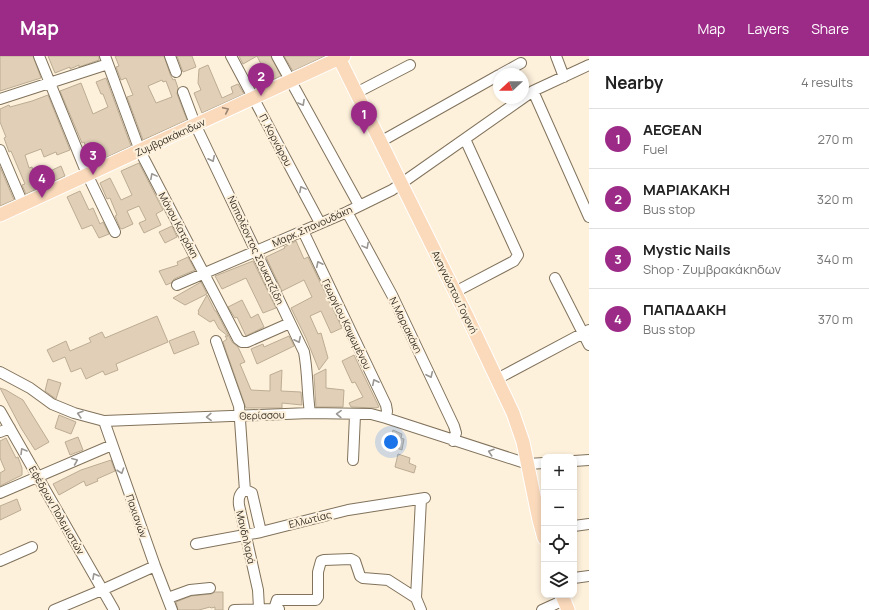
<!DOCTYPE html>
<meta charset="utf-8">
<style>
:root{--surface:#fff;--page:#f6f6f6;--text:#222;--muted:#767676;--line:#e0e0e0;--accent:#9c2b88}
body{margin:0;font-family:Manrope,sans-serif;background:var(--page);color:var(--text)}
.controls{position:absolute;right:12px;bottom:12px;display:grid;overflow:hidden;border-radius:8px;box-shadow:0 2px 6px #0003}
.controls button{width:36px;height:36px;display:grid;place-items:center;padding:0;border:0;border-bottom:1px solid var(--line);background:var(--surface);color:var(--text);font:20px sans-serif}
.compass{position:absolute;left:493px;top:12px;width:36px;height:36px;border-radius:50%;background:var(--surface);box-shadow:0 2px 6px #0003;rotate:248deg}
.you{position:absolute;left:391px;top:386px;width:14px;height:14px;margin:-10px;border:3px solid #fff;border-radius:50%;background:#1a73e8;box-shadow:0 0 0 6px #1a73e833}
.badge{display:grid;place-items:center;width:26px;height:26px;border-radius:50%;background:var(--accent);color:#fff;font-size:13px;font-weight:700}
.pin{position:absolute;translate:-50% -33px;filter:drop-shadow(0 1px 2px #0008)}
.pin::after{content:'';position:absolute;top:21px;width:14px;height:12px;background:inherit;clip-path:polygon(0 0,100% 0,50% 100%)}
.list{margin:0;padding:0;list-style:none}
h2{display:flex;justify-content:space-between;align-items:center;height:52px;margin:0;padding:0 16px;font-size:17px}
h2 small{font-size:13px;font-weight:400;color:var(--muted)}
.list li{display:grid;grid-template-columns:26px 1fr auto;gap:12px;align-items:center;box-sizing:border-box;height:60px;padding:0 16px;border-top:1px solid var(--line)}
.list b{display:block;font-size:15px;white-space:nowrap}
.list p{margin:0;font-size:13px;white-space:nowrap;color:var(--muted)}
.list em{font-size:13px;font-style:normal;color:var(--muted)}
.icon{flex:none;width:22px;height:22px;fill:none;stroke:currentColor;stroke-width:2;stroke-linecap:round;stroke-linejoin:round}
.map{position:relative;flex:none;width:589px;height:554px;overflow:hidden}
header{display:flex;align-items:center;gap:24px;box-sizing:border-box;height:56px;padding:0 20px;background:var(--accent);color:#fff}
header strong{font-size:19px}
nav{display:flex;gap:22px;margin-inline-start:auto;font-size:14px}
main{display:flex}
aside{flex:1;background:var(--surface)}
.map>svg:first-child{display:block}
.building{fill:#e1d0b7;stroke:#bcac94;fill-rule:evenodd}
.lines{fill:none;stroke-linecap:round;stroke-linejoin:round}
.minor-casing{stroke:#81725b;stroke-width:12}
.major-casing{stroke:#fff;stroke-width:15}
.minor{stroke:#fff;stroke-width:10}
.major{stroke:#fbdabc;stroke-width:13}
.oneway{stroke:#9a9692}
.oneway2{stroke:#988470}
.labels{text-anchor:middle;stroke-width:4;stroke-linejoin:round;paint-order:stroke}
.street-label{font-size:10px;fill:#342e24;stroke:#fef1dc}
</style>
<header>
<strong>Map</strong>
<nav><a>Map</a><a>Layers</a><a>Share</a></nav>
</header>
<main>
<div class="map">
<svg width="589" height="554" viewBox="0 0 589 554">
<rect width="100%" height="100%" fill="#fef1dc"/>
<path class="building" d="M0,0H33L41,22L0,35Z
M48,0H99V4L79,11V9L70,13V11L55,17Z
M115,0H164L170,18L173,24L175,23L178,32L177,38L187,64L143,84L127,41L133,39L126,22L121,24L116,11L119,10ZM162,24L163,26L166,25L172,41L156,47L148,30Z
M177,0H192L196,11L183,16Z
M239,0H271L281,20L255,32L251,24L265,16L257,0L243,8Z
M284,0H325L293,15Z
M208,9L222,42L233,37L231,31L238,28L244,38L202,57L194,37L201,34L198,27L199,13Z
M106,22L131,90L92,108L84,86L82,87L60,35L81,27L93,58L108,51L103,38H101L96,26Z
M48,39L70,94L57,99L56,96L44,101L41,93L25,99L29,112L32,111L34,118L46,112L48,116L61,110L65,120L26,138L22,129L25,128L11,95L9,96L4,82L6,81L0,66V53L9,49L10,51L32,45Z
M139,107L163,154L156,158L161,169L144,177L139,167L146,164L139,150L127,155L133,168L122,173L120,172L115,160L117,159L110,142L107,143L100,127L110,122L121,144L132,139L121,115Z
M0,111L14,144L0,150Z
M80,135L89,154L93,152L100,168L103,166L109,178L99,182L92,169L82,173L67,141Z
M172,170L177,181L165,187L159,176Z
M296,185L304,203L308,201L342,272L331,277L321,255L310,260L318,278L321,277L328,302L319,314L306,282L291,252L312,241L304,224L282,235L266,201L285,192L284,191Z
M188,201L195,214L174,223L171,227L166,229L159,215L178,209L177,206Z
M253,205L276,252L263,257L246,222L222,233L215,220Z
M201,226L207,238L185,249L173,242Z
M207,239L215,255H216L232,286L238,291L245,306L240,308L251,334L270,335V319L282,314L281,335L301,336L302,349L282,347V352H246L223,286L227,283L225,280H228L219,273L214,264L210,266L198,258L199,256L198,255Z
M242,244L251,262L258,258L264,271L246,280L237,261L235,262L228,251Z
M157,260L168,286L116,308L118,314L105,319L103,315L86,323L81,312L71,316L65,301L53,306L47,294L66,285L70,295L91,286L89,282L102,276L105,282Z
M194,275L199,288L174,298L169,285Z
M289,280L294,290L257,308L251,293L263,288L264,291Z
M354,299L379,351L376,352L351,351L349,347L363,341L355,326L352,327L342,305Z
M326,313V332L344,334L343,351H316L314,319Z
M48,323L61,327L56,343L45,335Z
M0,332L6,334L23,344L49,386L35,394L21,372Z
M59,359L76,366L71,378L55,372Z
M393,374L402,378L401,382L404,383L402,394L389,389Z
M78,381L83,394L70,399L65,386Z
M6,382L16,402L18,401L22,412V419L0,430V417L5,414L0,402V385Z
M398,398L410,402L409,407L416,410L414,417L395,411Z
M111,404L115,415L97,423L98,425L86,430L84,425L59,439L53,428L81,414Z
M17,443L21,454L0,464V450Z
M215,536H223V554H215V551L211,552L210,551L199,554H178L176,546L191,540L211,538Z"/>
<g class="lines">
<defs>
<path id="minor" d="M39,0L87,118L115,176
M105,0L140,95L238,283L242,286H247L290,267
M170,0L176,16
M231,0L320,167
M277,0L359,149
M556,0L564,21
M501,18L521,7
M533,35L589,161
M183,36L195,68L304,296C308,316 307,337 310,357
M356,37L410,9
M0,43L108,8
M380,86L499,19
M0,94L23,148
M347,156L392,239L454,370L456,377L453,385
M303,175L386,349L387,355L386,362
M555,222L589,289
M177,229L347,156L392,134L533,35L589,9
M455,236L514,205L518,199L465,83
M216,285L239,350L245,435
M0,316L30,332L52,348L74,357L104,365L310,357L371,358L386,362L528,408L544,407
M497,323L589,274
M0,355L114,554
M104,365L155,510L172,554
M0,376L10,372
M353,404L355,359
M574,405L589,404
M0,437L112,389
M421,443L416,542L421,554
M574,470L589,468
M196,488L261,476L348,454L425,442
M0,505L32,491
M574,522L589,520
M168,542L190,534L210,532
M259,552L258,534L239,449C238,441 241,430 252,437L261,476
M274,553L277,544H316L318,541V516L321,505L324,504L351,503L355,505L360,520L363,522L388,524L416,542
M54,554L102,534L155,510
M234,554L279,553V554
M542,554L564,544"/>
<path id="major" d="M338,0L466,258L513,357L523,386L539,464L544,482
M0,159L344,0
M562,539L568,554"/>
</defs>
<use href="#minor" class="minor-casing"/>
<use href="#major" class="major-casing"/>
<use href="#minor" class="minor"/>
<use href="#major" class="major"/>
</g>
<defs><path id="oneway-chevron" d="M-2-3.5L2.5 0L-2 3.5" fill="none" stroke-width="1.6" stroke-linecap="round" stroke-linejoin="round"/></defs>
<g class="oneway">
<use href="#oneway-chevron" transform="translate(302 47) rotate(61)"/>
<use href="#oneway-chevron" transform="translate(212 103) rotate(64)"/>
<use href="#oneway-chevron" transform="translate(153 120) rotate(-118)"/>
<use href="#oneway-chevron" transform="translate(302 133) rotate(-118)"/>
<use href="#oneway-chevron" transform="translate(366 190) rotate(62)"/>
<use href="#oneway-chevron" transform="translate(319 208) rotate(-116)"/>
<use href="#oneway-chevron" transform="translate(298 284) rotate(64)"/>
<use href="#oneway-chevron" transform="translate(430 319) rotate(65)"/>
<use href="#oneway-chevron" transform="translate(375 326) rotate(-116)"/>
<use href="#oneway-chevron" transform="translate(80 358) rotate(-164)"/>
<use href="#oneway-chevron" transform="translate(339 358) rotate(-178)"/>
<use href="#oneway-chevron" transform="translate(209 361) rotate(178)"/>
<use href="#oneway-chevron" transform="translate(23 395) rotate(-121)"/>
<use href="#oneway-chevron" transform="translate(491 396) rotate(-162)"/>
<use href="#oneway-chevron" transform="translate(75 405) rotate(-23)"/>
<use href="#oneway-chevron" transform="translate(121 415) rotate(71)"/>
<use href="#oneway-chevron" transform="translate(95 520) rotate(-119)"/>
</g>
<use class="oneway2" href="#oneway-chevron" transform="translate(226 54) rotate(-25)"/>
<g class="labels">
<g class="street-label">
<text transform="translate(170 81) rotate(-25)" y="4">Ζυμβρακάκηδων</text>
<text transform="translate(276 84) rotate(62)" y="4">Π .Κορνάρου</text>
<text transform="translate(179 169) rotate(62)" y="4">Μάνου Κατράκη</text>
<text transform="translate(312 170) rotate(-24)" y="4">Μαρκ.Σπανουδάκη</text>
<text transform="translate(256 194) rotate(65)" y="4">Ναπολέοντος Σουκατζίδη</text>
<text transform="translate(455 236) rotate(64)" y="4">Αναγνώστου Γογονή</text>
<text transform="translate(347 268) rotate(64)" y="4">Γεωργίου Καψωμένου</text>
<text transform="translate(406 269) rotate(64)" y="4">Ν.Μαριακάκη</text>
<text transform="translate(262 359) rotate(-2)" y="4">Θερίσσου</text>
<text transform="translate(57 454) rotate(60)" y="4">Εφέδρων Πολεμιστών</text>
<text transform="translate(137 460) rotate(71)" y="4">Παχιανών</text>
<text transform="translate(310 463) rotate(-14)" y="4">Ελλωτίας</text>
<text transform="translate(246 481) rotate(77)" y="4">Μανδηλαρά</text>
</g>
</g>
</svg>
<div class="controls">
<button>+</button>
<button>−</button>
<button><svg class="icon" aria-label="locate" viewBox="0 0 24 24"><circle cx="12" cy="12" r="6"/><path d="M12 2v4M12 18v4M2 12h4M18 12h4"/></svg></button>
<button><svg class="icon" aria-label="layers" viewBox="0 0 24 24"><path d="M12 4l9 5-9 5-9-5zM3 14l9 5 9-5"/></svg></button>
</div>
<svg class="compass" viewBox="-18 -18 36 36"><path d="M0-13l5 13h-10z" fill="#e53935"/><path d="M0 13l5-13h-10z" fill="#767676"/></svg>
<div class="you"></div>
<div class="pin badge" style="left:364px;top:78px">1</div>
<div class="pin badge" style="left:261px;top:40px">2</div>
<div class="pin badge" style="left:93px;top:119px">3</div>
<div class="pin badge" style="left:42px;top:142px">4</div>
</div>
<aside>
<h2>Nearby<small>4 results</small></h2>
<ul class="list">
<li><span class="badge">1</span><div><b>AEGEAN</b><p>Fuel</p></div><em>270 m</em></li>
<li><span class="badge">2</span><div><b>ΜΑΡΙΑΚΑΚΗ</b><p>Bus stop</p></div><em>320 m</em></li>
<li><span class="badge">3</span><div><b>Mystic Nails</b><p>Shop · Ζυμβρακάκηδων</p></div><em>340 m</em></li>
<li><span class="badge">4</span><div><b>ΠΑΠΑΔΑΚΗ</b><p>Bus stop</p></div><em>370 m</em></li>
</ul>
</aside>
</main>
